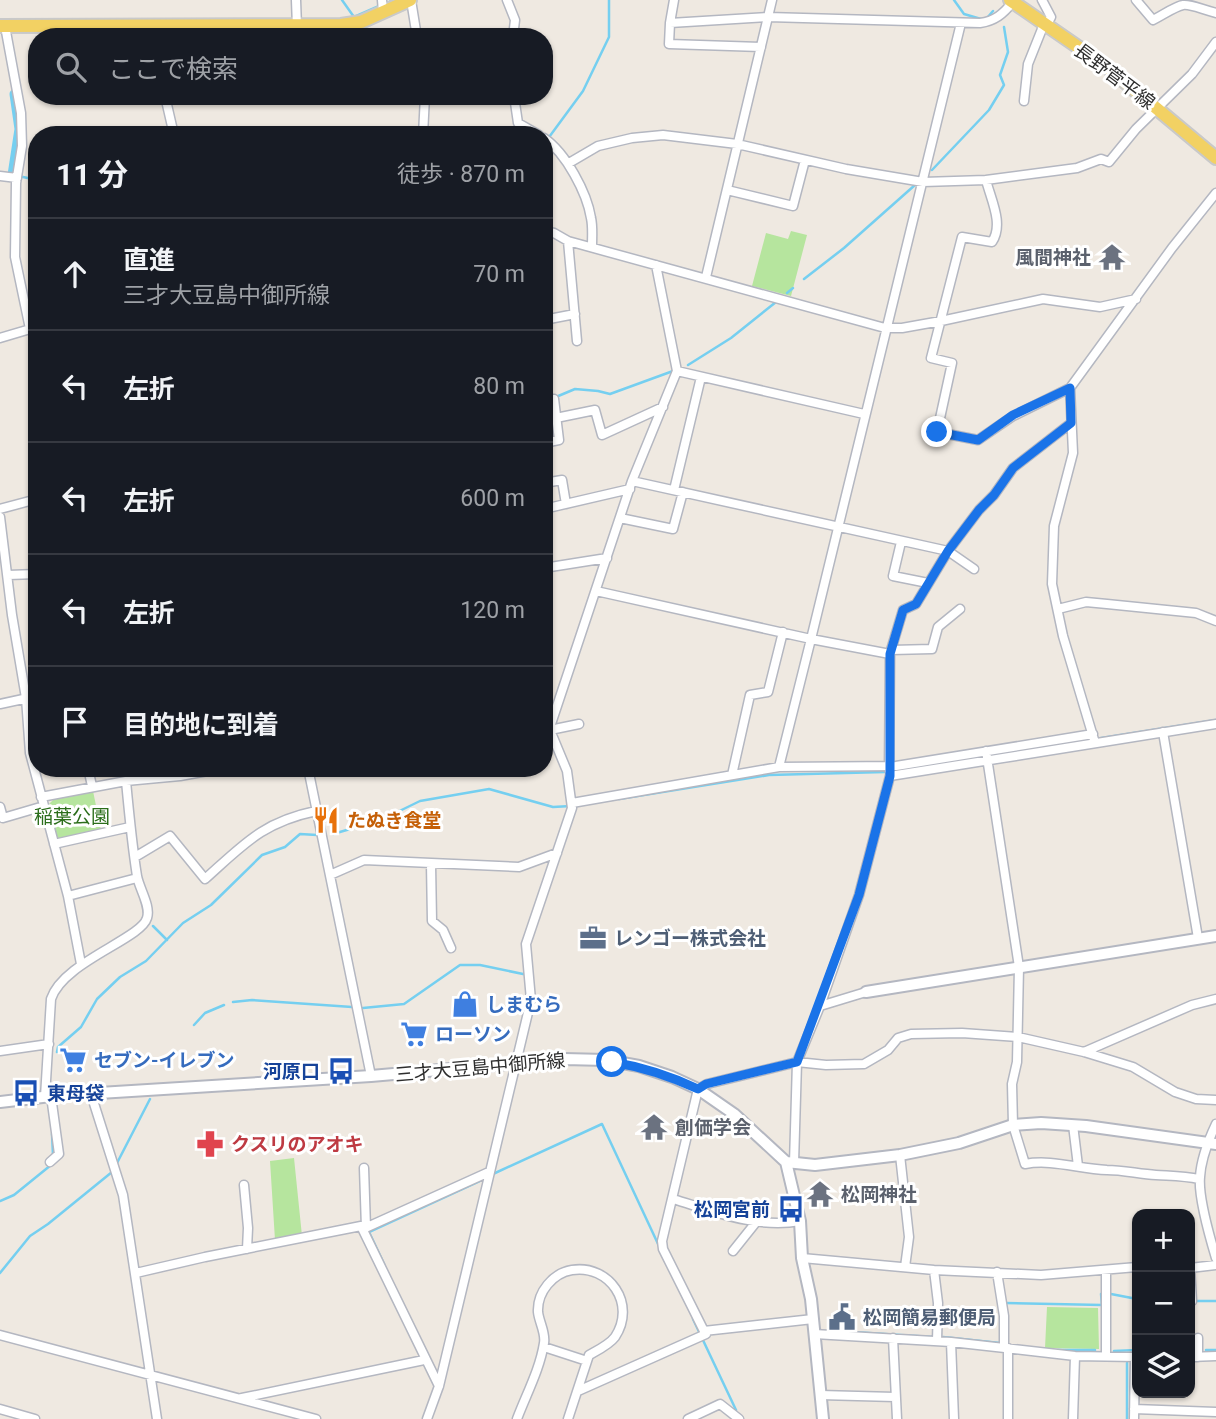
<!DOCTYPE html>
<html lang="ja">
<meta charset="utf-8">
<style>
:root{--surface:#171b24;--page:#242831;--text:#f1f3f6;--muted:#9ea1a6;--line:#363941}
body{margin:0;font-family:Roboto,"Noto Sans JP",sans-serif;background:var(--page);color:var(--text)}
.controls{position:absolute;right:21px;bottom:21px;display:grid;overflow:hidden;border-radius:14px;box-shadow:0 2px 5px #0004}
.controls button{width:63px;height:63px;display:grid;place-items:center;padding:0;border:0;border-bottom:2px solid var(--line);background:var(--surface);color:var(--text);font:35px sans-serif}
.stop{position:absolute;width:21px;height:21px;margin:-16px;border:5px solid #1a73e8;border-radius:50%;background:#fff}
.stop.end{background:#1a73e8;border-color:#fff;box-shadow:0 2px 7px #0008}
.list{margin:0;padding:0;list-style:none}
h2{display:flex;justify-content:space-between;align-items:center;height:91px;margin:0;padding:0 28px;font-size:30px}
h2 small{font-size:23px;font-weight:400;color:var(--muted)}
.list li{display:grid;grid-template-columns:46px 1fr auto;gap:21px;align-items:center;box-sizing:border-box;height:112px;padding:0 28px;border-top:2px solid var(--line)}
.list b{display:block;font-size:26px;white-space:nowrap}
.list p{margin:0;font-size:23px;white-space:nowrap;color:var(--muted)}
.list em{font-size:23px;font-style:normal;color:var(--muted)}
.icon{flex:none;width:38px;height:38px;fill:none;stroke:currentColor;stroke-width:2;stroke-linecap:round;stroke-linejoin:round}
.map{position:relative;flex:none;width:1216px;height:1419px;overflow:hidden}
.search{position:absolute;background:var(--surface);box-shadow:0 2px 5px #0004;left:28px;top:28px;width:525px;height:77px;display:flex;align-items:center;gap:18px;box-sizing:border-box;padding:0 24px;border-radius:28px;color:var(--muted);font-size:26px}
.panel{position:absolute;background:var(--surface);box-shadow:0 2px 5px #0004;left:28px;top:126px;width:525px;height:651px;border-radius:28px}
.map>svg:first-child{display:block}
.green{fill:#b6e59e}
.lines{fill:none;stroke-linecap:round;stroke-linejoin:round}
.stream{stroke:#75cff0;stroke-width:2.5}
.canal{stroke:#75cff0;stroke-width:9}
.street-casing{stroke:#b4b7c1;stroke-width:11}
.secondary-casing{stroke:#b4b7c1;stroke-width:14}
.primary-casing{stroke:#c9c9c9;stroke-width:16}
.street{stroke:#fff;stroke-width:8}
.secondary{stroke:#fff;stroke-width:10}
.primary{stroke:#f2d163;stroke-width:12}
.route{stroke:#1a73e8;stroke-width:9}
.labels{text-anchor:middle;stroke-width:6;stroke-linejoin:round;paint-order:stroke}
.street-label{font-size:19px;fill:#2e2e2e;stroke:#fff}
.worship-label{font-size:19px;font-weight:bold;fill:#5b616d;stroke:#fff;text-anchor:start}
.park-label{font-size:19px;fill:#2c6e1b;stroke:#fff}
.food-label{font-size:19px;font-weight:bold;fill:#c56008;stroke:#fff;text-anchor:start}
.service-label{font-size:19px;font-weight:bold;fill:#4e5e75;stroke:#fff;text-anchor:start}
.shop-label{font-size:19px;font-weight:bold;fill:#366cbe;stroke:#fff;text-anchor:start}
.transit-label{font-size:19px;font-weight:bold;fill:#164399;stroke:#fff;text-anchor:end}
.health-label{font-size:19px;font-weight:bold;fill:#be3a42;stroke:#fff;text-anchor:start}
</style>
<div class="map">
<svg width="1216" height="1419" viewBox="0 0 1216 1419">
<rect width="100%" height="100%" fill="#efe9e1"/>
<path class="green" d="M791,231L807,235L791,296L752,286L766,233L788,239Z
M93,791L101,830L58,840L55,837L47,806L53,800Z
M294,1158L302,1236L275,1240L270,1161Z
M1047,1307L1098,1308L1099,1349L1045,1348Z"/>
<g class="lines">
<path class="stream" d="M342,0L354,17L379,6
M954,0L964,14L981,19
M387,3L393,0
M987,18L993,11
M544,144L583,91L609,37V0
M932,170L989,110L1004,85L1000,75L1008,52L1004,27
M23,177L37,180
M804,279L844,248L915,185
M787,293L793,288
M688,365L731,338L776,302
M544,402L575,389L598,391L610,394L673,371
M619,799L769,775L885,772L1216,720
M333,834L381,820L420,801L489,789L553,807L571,806
M153,926L167,940
M233,1002L252,1000L352,1007
M363,1008L404,1004L460,965H480L523,974
M194,1025L205,1013L224,1005
M57,1052L58,1047L81,1027L97,999L120,977L146,961L183,923L211,905L262,855L285,847L300,834L317,835
M52,1134L53,1155
M116,1165L150,1099
M493,1174L602,1124L659,1246
M0,1201L14,1195L51,1165
M384,1264L369,1232L484,1179
M0,1273L30,1236L48,1224L112,1172
M1111,1294L1137,1299
M1196,1301H1216
M1005,1303L1102,1305L1101,1294
M693,1319L736,1410
M853,1332L932,1337
M943,1337L1000,1343
M1058,1350H1095
M1190,1350H1192
M1206,1350H1216
M1114,1351L1137,1350
M1127,1419V1363"/>
<path class="canal" d="M12,175L19,129L14,94"/>
<defs>
<path id="street" d="M296,0L297,27
M382,0L383,12
M411,0L417,37
M507,0L515,20L513,37
M1042,0L1051,17L1046,26
M1136,0L1153,20C1189,0 1178,2 1216,13
M670,23L674,0
M5,26L21,113L22,146L16,183L15,257L30,329
M147,26L150,37
M761,47L669,44L670,23L768,17L980,23C995,21 1003,14 1013,2
M165,96L174,135
M514,96L518,123L539,135
M1024,101L1028,64L1044,24
M423,135L425,96
M544,138C566,153 587,193 591,218C593,227 592,237 592,246
M569,163L598,146L632,138L663,135L737,144L846,169L923,182L986,180L1077,168L1101,159L1109,162L1136,129L1192,74L1216,42
M0,176L17,178
M986,180C991,200 1004,224 992,242L962,237L931,358L952,363L937,432L978,440L1013,416L1070,388L1172,248L1216,193
M727,190L793,206L805,160
M544,231L554,233L568,241L885,328H902L941,321L1043,299L1100,307L1136,299
M568,241L577,341
M706,277L772,0
M544,320L575,314
M0,338L37,327
M677,371L864,414
M1070,388L1073,453L1054,526L1052,584L1063,636L1095,743
M556,418L595,410L602,435L663,407
M544,443L559,440L554,399
M632,481L948,551L916,604L903,610L891,650
M544,483L562,480L566,504
M674,490L701,377
M0,509L37,499
M544,509L630,489
M0,517L12,615L26,698L30,753L68,896L81,964
M620,518L673,529L683,492
M901,542L893,576L928,583
M544,568L607,558
M974,569L948,551L979,510L994,495L1013,468L1071,423
M8,575L37,574
M596,591L811,639L961,23
M1058,609L1086,602L1107,604L1196,613L1216,621
M0,704L37,696
M550,730L579,724
M1163,732L1198,938
M986,751L1019,967L1017,1062L1012,1084L1013,1125L1025,1164C1052,1159 1079,1169 1107,1170C1123,1170 1139,1174 1156,1175C1171,1176 1184,1176 1199,1179
M779,767L896,766L1093,734
M88,768L92,786
M308,768L371,1076
M889,770L890,654
M732,775L750,695L768,692L783,632
M41,797L126,781L180,776L224,768
M572,803L779,767L811,639L890,654L891,650L932,649L938,627L960,609
M0,807L3,818L44,806
M54,844L130,827
M135,857L170,836L205,879C244,844 263,822 316,811
M431,864L432,921L443,930L451,948
M330,875L364,860L519,867L557,853
M68,896L137,878
M820,1006L859,895L890,776L1216,724
M0,1051L49,1044
M1084,1052L1192,1005L1216,999
M91,1094L123,1195L157,1419
M45,1097L51,999C63,962 141,939 147,918C151,906 139,888 137,876C132,845 129,813 126,781
M1216,1124C1208,1141 1201,1159 1200,1177C1198,1198 1210,1238 1216,1258
M1073,1125L1078,1166
M900,1155L909,1237L905,1267
M50,1162L59,1154L51,1096
M794,1163L797,1062L820,1006L866,992
M364,1168L366,1228
M244,1185L248,1228L247,1249
M673,1199C713,1211 757,1229 800,1221
M363,1229L489,1172
M733,1251L757,1221
M802,1258L934,1270L1041,1275L1137,1267
M1190,1268L1192,1301
M1190,1268L1216,1265
M934,1270L938,1303L937,1341
M997,1272L1004,1316V1348
M136,1273L205,1257L361,1226L439,1386
M704,1331L663,1249L662,1241L698,1089L707,1084L797,1062L826,1065L864,1064L888,1050L898,1038L911,1034L962,1033L1018,1037L1084,1052L1133,1067L1175,1092L1196,1099L1216,1100
M814,1334L951,1342L1075,1356L1137,1357
M0,1335L316,1419
M893,1338L897,1419
M1198,1338V1357
M951,1342L954,1419
M544,1347L587,1361
M1008,1348V1419
M1106,1356V1270
M1190,1357L1216,1356
M578,1391L706,1334L704,1331L813,1319
M820,1395L895,1397
M242,1398L424,1360
M0,1409L35,1419
M1134,1409L1216,1412
M427,1419L439,1386L531,1000L526,944L572,808L567,771L550,730L551,724L632,481L677,371L656,265
M517,1419C526,1395 540,1369 544,1343C546,1333 539,1322 538,1312C537,1292 553,1273 572,1270C609,1264 637,1304 615,1337C609,1345 598,1350 589,1355L568,1419
M688,1419L720,1404L739,1419
M1073,1419L1075,1356
M1134,1419L1135,1357"/>
<path id="secondary" d="M866,992L1216,936
M0,1102L51,1096L371,1076L564,1059L606,1060L639,1066L672,1077L698,1089L734,1114L786,1162L815,1165L900,1155L959,1143L1013,1125L1041,1123L1086,1126L1216,1144
M786,1162L800,1221L802,1258L811,1299L823,1419"/>
<path id="primary" d="M1010,0L1107,67L1216,158
M0,26L341,25L361,22L410,0"/>
</defs>
<use href="#street" class="street-casing"/>
<use href="#secondary" class="secondary-casing"/>
<use href="#primary" class="primary-casing"/>
<use href="#street" class="street"/>
<use href="#secondary" class="secondary"/>
<use href="#primary" class="primary"/>
</g>
<g class="lines">
<path class="route" d="M612,1062C643,1067 670,1076 698,1089L706,1084L797,1062L859,895L890,776V654L903,610L916,604L948,551L979,510L994,495L1013,468L1071,423L1070,388L1013,415L978,440L937,432"/>
</g>
<defs>
<symbol id="temple-bare" viewBox="-9 -9 18 18"><path d="M0-6L5-2H3V0L6.5 2.5H4V6H1.5V3h-3V6H-4V2.5H-6.5L-3 0V-2H-5Z" fill="#6b7280" stroke="#fff" stroke-width="2.5" paint-order="stroke"/></symbol>
<symbol id="restaurant-bare" viewBox="-9 -9 18 18"><path d="M-5-6h1v4h1v-4h1v4h1v-4h1v5L-1.5 .5V6h-2V.5L-5-1ZM5-6V6H3V1.5H1.5Q1.5-4 5-6Z" fill="#e8710a" stroke="#fff" stroke-width="2.5" paint-order="stroke"/></symbol>
<symbol id="office-bare" viewBox="-9 -9 18 18"><path d="M-6-3h4V-5.5h4V-3h4V5H-6ZM-1-4.5V-3h2v-1.5ZM-6 0V1H6V0Z" fill="#5c6f8a" stroke="#fff" stroke-width="2.5" paint-order="stroke"/></symbol>
<symbol id="shop-bare" viewBox="-9 -9 18 18"><path d="M-5-2.5h2.3a2.7 3.5 0 0 1 5.4 0H5L5.5 6h-11ZM-1.5-2.5h3a1.5 2.3 0 0 0-3 0Z" fill="#3f7fe0" stroke="#fff" stroke-width="2.5" paint-order="stroke"/></symbol>
<symbol id="supermarket-bare" viewBox="-9 -9 18 18"><path d="M-6-5.5h2.5l.6 2H6L4.5 2H-2.5L-4.4-4H-6ZM-1.5 3.2a1.3 1.3 0 1 0 .1 0ZM3 3.2a1.3 1.3 0 1 0 .1 0Z" fill="#3f7fe0" stroke="#fff" stroke-width="2.5" paint-order="stroke"/></symbol>
<symbol id="bus-bare" viewBox="-9 -9 18 18"><path d="M-5-6H5V4H4V6H2V4H-2V6H-4V4H-5ZM-3.5-4V0h7V-4ZM-3.5 1.2v1.5H-2V1.2ZM2 1.2v1.5H3.5V1.2Z" fill="#1a4fb4" stroke="#fff" stroke-width="2.5" paint-order="stroke"/></symbol>
<symbol id="pharmacy-bare" viewBox="-9 -9 18 18"><path d="M-2-6h4v4h4v4h-4v4h-4v-4h-4v-4h4Z" fill="#e0444e" stroke="#fff" stroke-width="2.5" paint-order="stroke"/></symbol>
<symbol id="civic-bare" viewBox="-9 -9 18 18"><path d="M-.6-6.5H3V-4.5H.6V-3L4-1V1h2V6H-6V1h2V-1L-.6-3ZM-1.2 2.5V6h2.4V2.5Z" fill="#5c6f8a" stroke="#fff" stroke-width="2.5" paint-order="stroke"/></symbol>
</defs>
<g fill-rule="evenodd">
<use href="#temple-bare" x="1093" y="238" width="38" height="38"/>
<use href="#restaurant-bare" x="307" y="801" width="38" height="38"/>
<use href="#office-bare" x="574" y="919" width="38" height="38"/>
<use href="#shop-bare" x="446" y="985" width="38" height="38"/>
<use href="#supermarket-bare" x="395" y="1015" width="38" height="38"/>
<use href="#supermarket-bare" x="54" y="1041" width="38" height="38"/>
<use href="#bus-bare" x="322" y="1052" width="38" height="38"/>
<use href="#bus-bare" x="7" y="1074" width="38" height="38"/>
<use href="#temple-bare" x="635" y="1108" width="38" height="38"/>
<use href="#pharmacy-bare" x="191" y="1125" width="38" height="38"/>
<use href="#temple-bare" x="801" y="1175" width="38" height="38"/>
<use href="#bus-bare" x="772" y="1190" width="38" height="38"/>
<use href="#civic-bare" x="823" y="1298" width="38" height="38"/>
</g>
<g class="labels">
<g class="street-label">
<text transform="translate(1115 76) rotate(37)" y="7">長野菅平線</text>
<text transform="translate(480 1067) rotate(-5)" y="7">三才大豆島中御所線</text>
</g>
<g class="worship-label">
<text x="1091" y="264" text-anchor="end">風間神社</text>
<text x="675" y="1134">創価学会</text>
<text x="841" y="1201">松岡神社</text>
</g>
<g class="park-label">
<text x="72" y="823">稲葉公園</text>
</g>
<g class="food-label">
<text x="347" y="827">たぬき食堂</text>
</g>
<g class="service-label">
<text x="614" y="945">レンゴー株式会社</text>
<text x="863" y="1324">松岡簡易郵便局</text>
</g>
<g class="shop-label">
<text x="486" y="1011">しまむら</text>
<text x="435" y="1041">ローソン</text>
<text x="94" y="1067">セブン-イレブン</text>
</g>
<g class="transit-label">
<text x="320" y="1078">河原口</text>
<text x="47" y="1100" text-anchor="start">東母袋</text>
<text x="770" y="1216">松岡宮前</text>
</g>
<g class="health-label">
<text x="231" y="1151">クスリのアオキ</text>
</g>
</g>
</svg>
<div class="controls">
<button>+</button>
<button>−</button>
<button><svg class="icon" aria-label="layers" viewBox="0 0 24 24"><path d="M12 4l9 5-9 5-9-5zM3 14l9 5 9-5"/></svg></button>
</div>
<div class="stop" style="left:612px;top:1062px"></div>
<div class="stop end" style="left:937px;top:432px"></div>
<div class="search"><svg class="icon" aria-label="search" viewBox="0 0 24 24"><circle cx="10" cy="10" r="6"/><path d="M15 15l6 6"/></svg>ここで検索</div>
<section class="panel">
<h2>11 分<small>徒歩 · 870 m</small></h2>
<ul class="list">
<li><svg class="icon" aria-label="ahead" viewBox="0 0 24 24"><path d="M12 20V5M6 11l6-6 6 6"/></svg><div><b>直進</b><p>三才大豆島中御所線</p></div><em>70 m</em></li>
<li><svg class="icon" aria-label="left" viewBox="0 0 24 24"><path d="M17 20v-9H6M10 6l-5 5 5 5"/></svg><div><b>左折</b></div><em>80 m</em></li>
<li><svg class="icon" aria-label="left" viewBox="0 0 24 24"><path d="M17 20v-9H6M10 6l-5 5 5 5"/></svg><div><b>左折</b></div><em>600 m</em></li>
<li><svg class="icon" aria-label="left" viewBox="0 0 24 24"><path d="M17 20v-9H6M10 6l-5 5 5 5"/></svg><div><b>左折</b></div><em>120 m</em></li>
<li><svg class="icon" aria-label="arrive" viewBox="0 0 24 24"><path d="M6 21V4h12l-3 4 3 4H6"/></svg><div><b>目的地に到着</b></div></li>
</ul>
</section>
</div>
